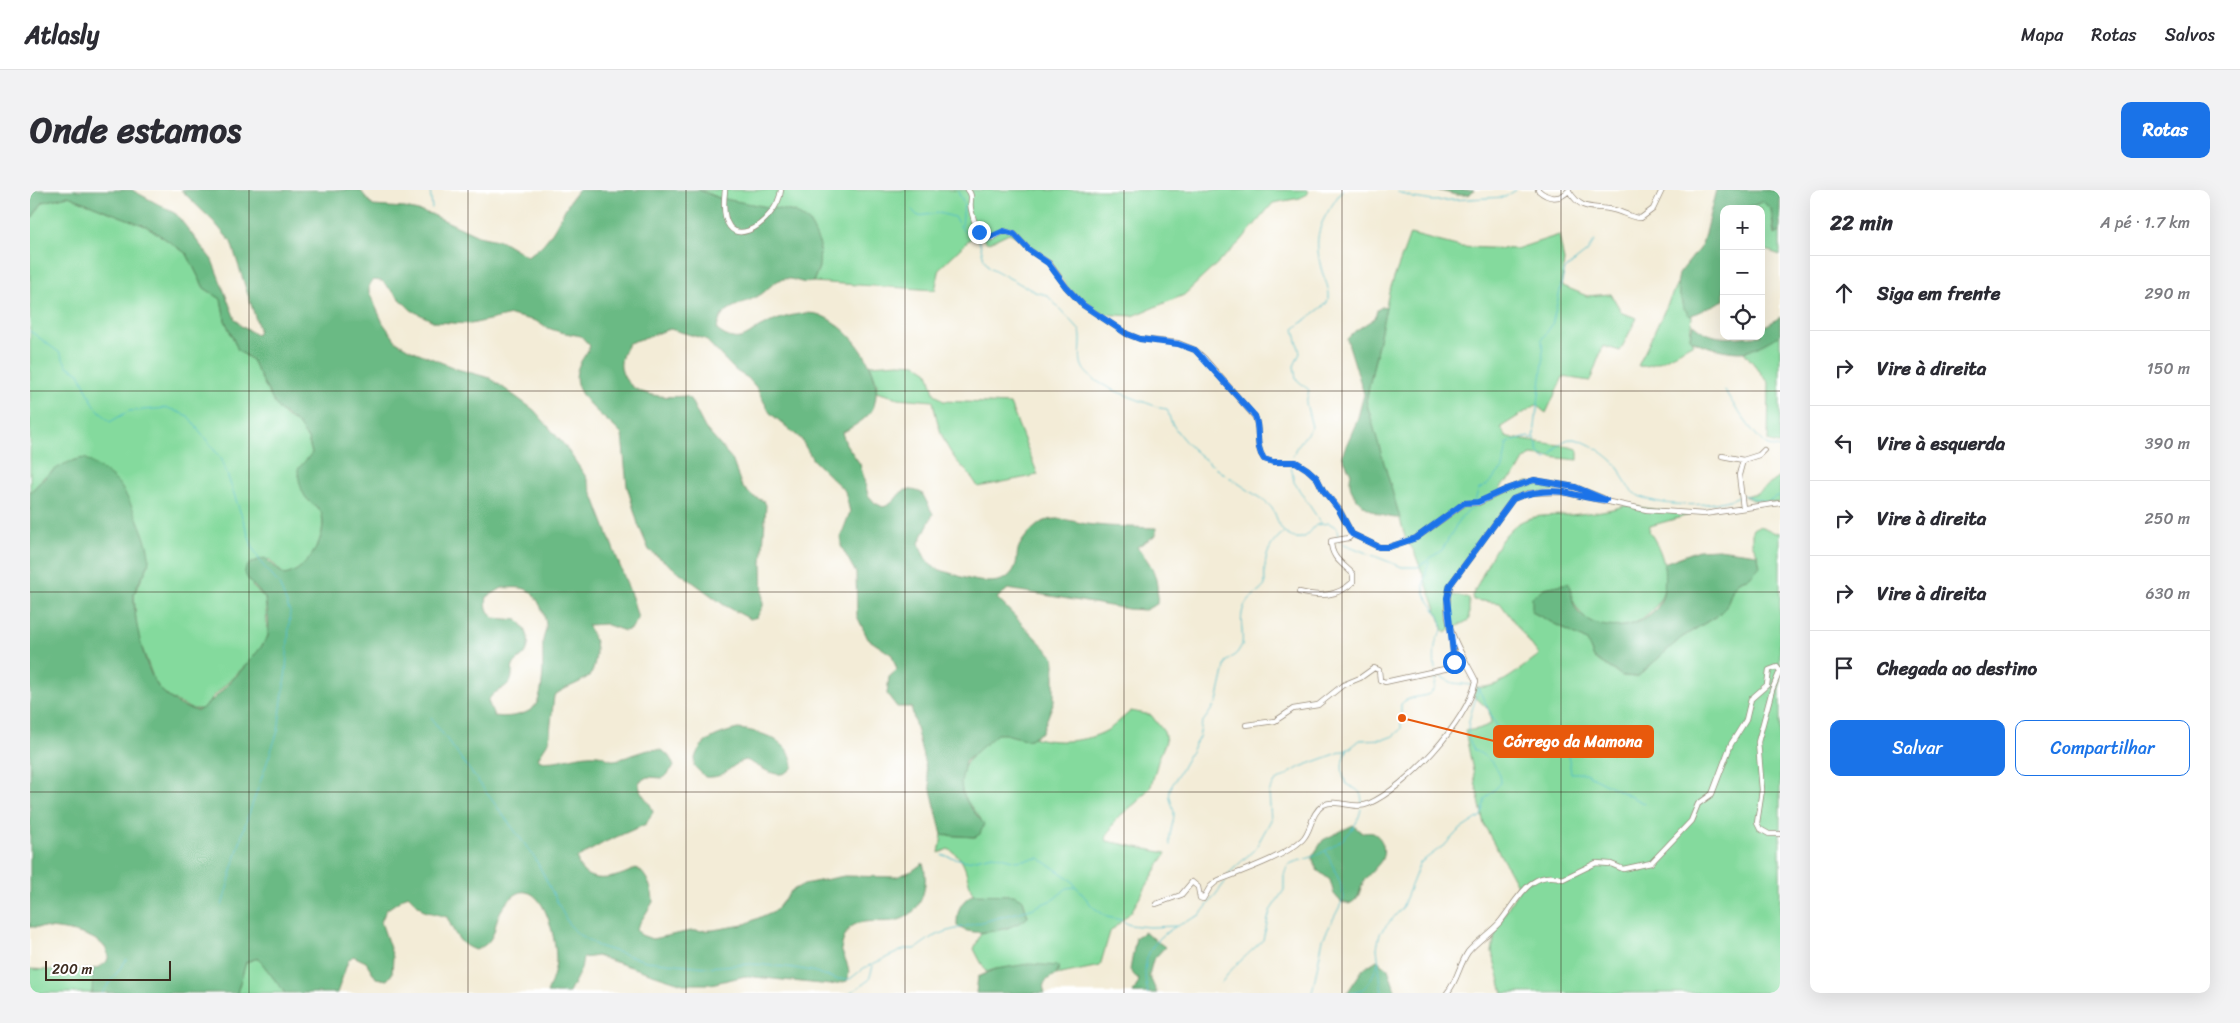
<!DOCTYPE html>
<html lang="pt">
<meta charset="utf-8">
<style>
:root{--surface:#fff;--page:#f2f2f3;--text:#2b2b33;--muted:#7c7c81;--line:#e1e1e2;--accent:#1a73e8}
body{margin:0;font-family:Sriracha,sans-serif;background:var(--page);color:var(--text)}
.controls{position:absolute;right:15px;top:15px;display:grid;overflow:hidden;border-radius:10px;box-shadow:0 5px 20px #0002}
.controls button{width:45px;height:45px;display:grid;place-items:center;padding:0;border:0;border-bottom:1px solid var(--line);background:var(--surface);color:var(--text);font:25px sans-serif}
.scale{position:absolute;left:15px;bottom:12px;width:126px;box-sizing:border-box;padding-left:5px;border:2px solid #3b2a1e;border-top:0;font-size:14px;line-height:18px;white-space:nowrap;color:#3b2a1e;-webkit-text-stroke:4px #fff;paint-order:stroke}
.stop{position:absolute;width:15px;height:15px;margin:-11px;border:4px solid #1a73e8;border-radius:50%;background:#fff}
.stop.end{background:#1a73e8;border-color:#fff;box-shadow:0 1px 5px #0008}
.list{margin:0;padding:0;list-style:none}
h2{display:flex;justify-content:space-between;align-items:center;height:65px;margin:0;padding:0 20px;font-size:21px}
h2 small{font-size:16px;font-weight:400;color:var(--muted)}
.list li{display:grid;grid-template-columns:32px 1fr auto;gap:15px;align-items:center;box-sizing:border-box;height:75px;padding:0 20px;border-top:1px solid var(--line)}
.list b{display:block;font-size:19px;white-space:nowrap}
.list em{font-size:16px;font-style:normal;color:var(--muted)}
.actions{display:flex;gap:10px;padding:15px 20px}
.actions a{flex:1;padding:11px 0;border:1px solid var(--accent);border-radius:10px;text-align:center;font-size:18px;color:var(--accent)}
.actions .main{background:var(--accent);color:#fff}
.icon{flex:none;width:28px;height:28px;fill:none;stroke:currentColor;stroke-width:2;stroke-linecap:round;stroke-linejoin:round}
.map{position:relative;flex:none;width:1750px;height:803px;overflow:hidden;border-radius:10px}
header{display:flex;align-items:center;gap:30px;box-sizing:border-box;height:70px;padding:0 25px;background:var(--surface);border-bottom:1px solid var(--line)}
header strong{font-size:24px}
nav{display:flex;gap:28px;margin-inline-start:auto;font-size:18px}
.intro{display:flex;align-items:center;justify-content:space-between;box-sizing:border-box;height:120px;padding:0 30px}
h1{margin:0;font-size:35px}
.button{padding:12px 22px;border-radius:10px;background:var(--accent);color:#fff;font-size:18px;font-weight:700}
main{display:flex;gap:30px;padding:0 30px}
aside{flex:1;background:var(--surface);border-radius:10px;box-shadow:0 5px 20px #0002}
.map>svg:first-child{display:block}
.green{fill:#84da9d;stroke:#60825e}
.forest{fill:#6bba84;stroke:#537251;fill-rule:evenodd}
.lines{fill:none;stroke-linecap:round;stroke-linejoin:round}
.stream{stroke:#4fbcc9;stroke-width:1}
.minor-casing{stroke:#978b7a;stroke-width:6}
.minor{stroke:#fff;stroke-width:4.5}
.route{stroke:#1a73e8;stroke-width:6}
.grid{fill:none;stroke:#3b2a1e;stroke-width:1;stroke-opacity:0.55}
.leader{fill:none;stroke:#e8590c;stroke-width:2}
.callout-dot{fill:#e8590c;stroke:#fff;stroke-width:2}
.callout{fill:#e8590c;stroke:#e8590c;stroke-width:2}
.callout-label{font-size:16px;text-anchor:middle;font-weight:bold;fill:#fff}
</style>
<header>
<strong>Atlasly</strong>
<nav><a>Mapa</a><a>Rotas</a><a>Salvos</a></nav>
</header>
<div class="intro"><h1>Onde estamos</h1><a class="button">Rotas</a></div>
<main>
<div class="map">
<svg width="1750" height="803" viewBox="0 0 1750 803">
<rect width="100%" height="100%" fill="#fff"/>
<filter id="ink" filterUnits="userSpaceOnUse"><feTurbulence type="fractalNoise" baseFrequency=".02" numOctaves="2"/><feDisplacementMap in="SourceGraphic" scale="10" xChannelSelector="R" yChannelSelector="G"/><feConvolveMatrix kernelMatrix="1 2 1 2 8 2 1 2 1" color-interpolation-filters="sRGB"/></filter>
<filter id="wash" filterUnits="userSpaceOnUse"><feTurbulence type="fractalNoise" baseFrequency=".0096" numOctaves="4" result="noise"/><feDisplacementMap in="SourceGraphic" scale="20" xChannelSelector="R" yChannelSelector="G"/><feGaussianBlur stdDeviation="1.12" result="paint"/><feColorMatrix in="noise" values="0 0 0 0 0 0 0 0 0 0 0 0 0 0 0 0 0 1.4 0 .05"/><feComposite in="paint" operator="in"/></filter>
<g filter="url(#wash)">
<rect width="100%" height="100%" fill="#f3ecd7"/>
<path class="green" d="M669,0H1278L1277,4L1270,8L1243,13L1210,52L1154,105L1103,126L1071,124L1055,115L1037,97L1019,71L1001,60L988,47L979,43L958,53L948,45H944L910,78L905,100L783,92L789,77L689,8Z
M38,6L118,37L157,64L174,98L191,109L195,130L208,160L222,170L243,211L256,227L267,233L278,249L282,263C271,276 266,282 273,299C274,303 275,307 278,309C282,314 289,316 291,322C299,346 278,382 254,385L239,369L222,396L235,408L238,446L225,466L182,508L174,519H161L140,508L130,499L124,490L107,444L104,404L119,374L15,286L0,303V31L13,12Z
M1733,12L1741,19L1744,45L1750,42V65L1731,58V19H1712Z
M1380,44L1431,57L1486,59L1529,45L1534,71L1531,95L1557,106L1581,104L1592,123L1607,128L1590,161L1573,156L1560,191L1533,187L1516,223L1506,215L1471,237L1475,246C1499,253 1523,252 1548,259V270L1501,265L1494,270L1486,284L1470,297L1472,301L1498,292L1537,300L1495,304L1474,318L1422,391L1417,404L1439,408V430L1415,443L1384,361L1376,350L1336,211L1359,102Z
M1647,94L1653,117L1662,126L1660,147L1664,153C1649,160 1625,179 1608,176Z
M1750,145V255L1738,251L1739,193L1714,162Z
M869,173L886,174L898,182L904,203L913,211L980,214L1008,285L948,297C942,286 934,279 926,270C912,252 907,233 903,211L868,208L846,202L847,194L840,175Z
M1750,287V313L1722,310L1714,306L1727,303Z
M1597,315L1659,325L1620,336L1619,341C1680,432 1551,474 1540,398L1502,422L1557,451L1564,468L1593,486L1607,487L1651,448L1688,425L1699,409L1703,398L1710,390L1720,387L1729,367L1722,353V340C1730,332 1737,340 1746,343L1750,342V803H1473L1462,762L1466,738L1489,699L1454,635L1435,541L1448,539L1461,534L1459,520L1443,505L1446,497C1470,500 1490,478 1509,465L1470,413L1443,410L1442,406C1454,384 1463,356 1481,339C1498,323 1519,326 1540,325C1559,323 1579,321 1597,315Z
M1101,521L1121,525L1134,542L1136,551L1129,568L1121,596L1107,612L1086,629L1076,648L1077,651L1136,663L1101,722L1080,742L1070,776L1026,785L1029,780L966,779L956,782L944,759L951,743L976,739L998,727L993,710L943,704C935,686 938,669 918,659L909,663L912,645L945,647L951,629C927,602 921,585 949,559C954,554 961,546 967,544C977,541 989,548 998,550L1003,547C1025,554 1056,552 1076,541C1085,536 1093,527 1101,521Z
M228,768L255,803H207L216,772Z
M0,779L38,781L63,779L65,788L62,803H2L0,801Z"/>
<path class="forest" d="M0,0H102L146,24L182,70L205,129L211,136L227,145L229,139L201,52L184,32L151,0H330L343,16L375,18L401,24L448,46L472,51L497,66C525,52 529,22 548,0H669L689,8L765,22L780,33L790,55L789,77L783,92C770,95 764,87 753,89C742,91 737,102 728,106C711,116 689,116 687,140C693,145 702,150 711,148C718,146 722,142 727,139C742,130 774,119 790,125C821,137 855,182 844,216C840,228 822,237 812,243L816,254L830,274L838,305L845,313L853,317C872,312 865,292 892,303L903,324L889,353C898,379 902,377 926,385C943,391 976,400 985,377C988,370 986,361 990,355C994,347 1006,334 1015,331C1031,325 1048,334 1064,335C1084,337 1105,337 1126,338V345L1107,357C1124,377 1129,388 1127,414L1115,420L1098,419L978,399L967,408L1024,467V511L1012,542L998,550L975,544H967L935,572L931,592L932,602L940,617L954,634L950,644L945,647L912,645L881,517H867L857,504L859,487L867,480L862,465L838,449L827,426L826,383L811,356V346L820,322L815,301L783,270L771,249L740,223L726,197L718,188L706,181L675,149L640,139L599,153C594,160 590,169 591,178C597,207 633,208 656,206L660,209L675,238L702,269L712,297L724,307L734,311L736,315L732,373L733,416L727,427L720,429L694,415L619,360L608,334L597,296L592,245C578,228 540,207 547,181C549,172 556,165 560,156L551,146L530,142L515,137L506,131L481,125L441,134L405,132L381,120L352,91L343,90L339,95V102L353,133L366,151L379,159L427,179L460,188L504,220L535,256L556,287L603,410L608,429L601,439L595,441L575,434L557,435C566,449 568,459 564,476C563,480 562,484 559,486C548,495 534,497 524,506L519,551L508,568L510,571C529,574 548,563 567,565C574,565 578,571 585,570C606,567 634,544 644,577L633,588L617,587L609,592C608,605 621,610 623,622L616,634L575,652L547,668C552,698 587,689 606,678C617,683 623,701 623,712L606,739L611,745L622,749L661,741L683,740L713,735L746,720L761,701L774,694L814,686L866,687L882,681L893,673C900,696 891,728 863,731C851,733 835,729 824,735C816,739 813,750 811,759C815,771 822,778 817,791L800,795L715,786L681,794H653L567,766L553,768L551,779L539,803H517C521,793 526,780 526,769C526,752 517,705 496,702C485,699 469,720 467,730C465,736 465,742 461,748C458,754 452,757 446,760C429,756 424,742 417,727L394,721L378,705L356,720L351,732L363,767L362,784L357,790L346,788L336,772L323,766L318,771L307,803H255L228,768L216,772L207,803H62L63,779C70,777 80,773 78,764C73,741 18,737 0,737V303C15,286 31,271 55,268C66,276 80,284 89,294C98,305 119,352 119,367C120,381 106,392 104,405C103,427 115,482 130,499C138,508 157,522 169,520C177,519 235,457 238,446C240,436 237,418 235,408C223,393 197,378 235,368L254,385C277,382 300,344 291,322C288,316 281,314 277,309C271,302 268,288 268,279L282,263L278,249L267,233L250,221L243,211L222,170L208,160L195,130L191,109L174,98L157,64L118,37L38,6L13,12L0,31ZM472,398C481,398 492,396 499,401C508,407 515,424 516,435C517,439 514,445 513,450C512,467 516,504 504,517C496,526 475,528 464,526L458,511C463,501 471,501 478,494C484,489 481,483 483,476C485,471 490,469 494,465C503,453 497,439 488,430L464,428C457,422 455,416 457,407Z
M1406,0H1444L1439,5H1426Z
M1686,0H1750V42L1745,45L1741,19L1733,12L1712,19H1694V110L1660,126L1653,117L1647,94L1649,84L1672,55Z
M1353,116L1356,117L1336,211L1370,328C1348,329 1313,309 1321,284L1312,265L1327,231L1334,204L1317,149L1325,141L1345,128L1347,120Z
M1750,127V145C1743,149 1725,159 1718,161C1707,165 1667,156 1660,148L1663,134C1685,154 1705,146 1731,146V139Z
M1688,359L1727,364L1730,376L1720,387L1710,390L1703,398L1696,417L1688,425L1651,448L1607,487L1593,486L1564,468L1557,451L1502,422V407L1514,398L1538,393C1543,403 1541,413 1548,422C1567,443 1610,441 1627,418C1636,405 1635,388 1634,373L1669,360Z
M708,539C731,541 762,551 763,577C749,594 731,576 716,570C698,575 697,589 675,587L664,576C665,551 687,544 708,539Z
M1323,635L1332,643C1336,643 1340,642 1343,643C1354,648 1356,662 1351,671C1346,678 1340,683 1335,689C1328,700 1332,708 1319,714L1311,712L1304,704L1300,690L1287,680L1282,667L1293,650Z
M943,704L984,705L993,710L998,727C986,739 939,750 927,735C927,720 930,712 943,704Z
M1115,742L1135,757L1123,770L1119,785L1127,803H1103L1109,791L1100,780L1106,747Z
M1347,770L1358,779L1366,803H1317L1333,779Z
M998,774L1029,776L1026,785C1018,788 1010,793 1015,803H946L948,787L966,779Z"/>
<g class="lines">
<path class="stream" d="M400,0L402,18
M927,0L934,14L932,36
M1368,2L1384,8L1403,11L1475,7L1486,0
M882,20L888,26L909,23L924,27L934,42L944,45L949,50L954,69L959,77L1005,102L1017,105L1050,141C1053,152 1048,165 1052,176C1060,196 1111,210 1130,218L1137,219C1139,223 1139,229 1142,233C1160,267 1208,291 1238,314C1250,324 1245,343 1265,348C1277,350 1279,342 1286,335L1299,333L1307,338L1308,348
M1564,51L1557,62L1535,79L1522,135L1512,149L1513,172L1504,245L1509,263L1516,269C1526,264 1529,248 1543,249C1556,250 1580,266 1588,277C1594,287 1595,296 1604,303C1624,318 1688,318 1709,306
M0,141L30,163L37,176L49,183L64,215L80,232L99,221L138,218L158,226L192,270L223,358L231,373L249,394L260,422L256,480L248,541L214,638L192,716
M1695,200C1700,211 1728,251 1738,256C1742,257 1746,257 1750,258
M1262,267L1266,258L1282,237L1276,213L1279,200L1266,189L1264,176L1270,163L1264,139L1296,114L1299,108C1300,98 1294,89 1291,78C1282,40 1292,31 1312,0
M1261,275L1264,292L1291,333
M1713,305L1737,312L1750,304
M1445,312L1448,300L1457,295L1473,278L1477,253L1498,247L1504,249
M1309,352L1372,377H1388L1412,360L1431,327L1445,316
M1399,371C1397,380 1393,390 1394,399C1396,414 1412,422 1412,438C1412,444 1409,444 1407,449C1404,454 1404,473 1405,479
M1407,485L1423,493L1441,495
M1448,498L1467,537L1494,544L1513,545L1538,564L1541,583H1555L1615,614
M401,528L505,668L538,733L548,744L568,756L616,771L676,777L721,774L758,777L782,781L806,789H820L834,778L875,759H885L902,747L918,741L1001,719L1024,709L1037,698L1045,697
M1318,559C1310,571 1311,580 1316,594C1326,600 1332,599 1332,613
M1140,655C1138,644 1144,634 1144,623C1143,614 1138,609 1140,599L1169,547L1172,533L1187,512L1196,472L1207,463L1212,455C1214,440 1207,425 1217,412C1222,405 1231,402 1235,395C1234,373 1235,357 1253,343
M912,665L937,671L963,665L986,671L1009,668L1040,689L1063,717L1077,727L1091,730L1100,735L1119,737L1148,736
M1198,684L1225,659L1241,630L1239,603L1245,592L1270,577L1319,559L1330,550L1355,549L1363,546L1371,539V514C1385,500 1408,516 1406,483
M1149,735L1170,725L1196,691
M1191,793L1202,779L1233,750L1240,721L1254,700V685L1258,675C1266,670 1276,670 1284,666C1306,657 1327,642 1331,619
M72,803L97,769
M820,803L839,790L843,776
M1118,803C1110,772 1118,753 1145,737
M1282,803L1293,749L1314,708L1310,692L1296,661
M1320,803C1339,802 1342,786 1349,771
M1352,803L1347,758L1350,743L1372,718L1390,673L1417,653L1428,641L1451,626L1455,609L1471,593C1471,577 1458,567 1444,560C1430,539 1445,519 1448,498"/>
</g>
</g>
<g filter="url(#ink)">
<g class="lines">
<defs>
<path id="minor" d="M695,0C686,76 748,32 751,0
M938,0C944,7 939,11 941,19C943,28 947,42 954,48H962L974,41L984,44L999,60L1019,73L1036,97L1053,115L1097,144L1110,149L1148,153L1165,160L1174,168L1225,227C1231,241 1224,255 1234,269L1243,272H1266L1277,279L1287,288L1293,300L1309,319L1322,344L1349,357H1359L1386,348L1435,313H1448L1477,299L1504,290L1545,297L1573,308
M1508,0C1518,9 1530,11 1539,0
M1539,1C1553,23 1563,15 1584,20C1593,22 1601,28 1611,28L1623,19L1632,0
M1692,266L1713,270
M1713,318L1709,285L1713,270L1729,265L1734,260
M1269,402C1290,407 1307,407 1323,392V384C1312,373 1301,368 1301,351L1319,348L1322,344
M1750,481L1742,500L1728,552L1732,600L1727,633L1730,639L1739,644H1750
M1216,535L1245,531L1263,519L1288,515L1313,495L1330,488L1344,478L1349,480L1350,490L1355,492L1419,478L1424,472L1422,450
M1126,714L1151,705L1162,692L1168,697L1170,708L1173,709L1180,697L1187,691C1212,681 1252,668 1272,650C1282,641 1280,624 1293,615C1306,608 1324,620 1338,614C1377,597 1437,532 1446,491C1429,457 1410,436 1420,395L1483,309L1499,303L1532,302L1617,320L1674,324L1750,313
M1417,803C1427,792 1429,775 1438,762C1447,751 1460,743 1469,733C1486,713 1500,677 1533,689L1566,673L1581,674L1593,679L1621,673L1661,631L1668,614L1682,604L1701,554L1716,530L1721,509L1737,495L1739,480L1747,477L1750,481"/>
</defs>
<use href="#minor" class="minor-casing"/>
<use href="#minor" class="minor"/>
</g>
</g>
<g class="lines" filter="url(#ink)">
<path class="route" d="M949,42L956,49L974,41L984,44L999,60L1018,73L1036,97L1053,115L1097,144L1110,149L1148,154L1165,160L1225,226C1231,241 1224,255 1234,269L1243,272H1266L1277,279L1287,288L1293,300L1309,320L1322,344L1349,357H1359L1386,348L1434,313L1448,312L1477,299L1504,290L1545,297L1576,310C1561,310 1548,305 1534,302C1517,300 1498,303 1483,309L1420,395L1417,408L1424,472"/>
</g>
<path class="grid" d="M219,0V803M438,0V803M656,0V803M875,0V803M1094,0V803M1312,0V803M1531,0V803M0,201H1750M0,402H1750M0,602H1750"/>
<path class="leader" d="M1372 528L1464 551"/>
<circle class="callout-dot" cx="1372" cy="528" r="5"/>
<rect class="callout" x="1464" y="536" width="159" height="31" rx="5"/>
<g class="callout-label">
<text x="1543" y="557">Córrego da Mamona</text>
</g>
</svg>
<div class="controls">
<button>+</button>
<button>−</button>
<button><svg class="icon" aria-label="locate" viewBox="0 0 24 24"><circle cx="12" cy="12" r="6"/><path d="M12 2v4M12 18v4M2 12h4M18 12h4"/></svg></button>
</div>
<div class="scale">200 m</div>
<div class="stop" style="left:1424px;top:472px"></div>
<div class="stop end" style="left:949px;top:42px"></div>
</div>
<aside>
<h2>22 min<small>A pé · 1.7 km</small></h2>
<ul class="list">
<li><svg class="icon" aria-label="ahead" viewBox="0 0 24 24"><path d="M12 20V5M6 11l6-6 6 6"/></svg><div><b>Siga em frente</b></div><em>290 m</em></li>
<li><svg class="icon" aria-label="right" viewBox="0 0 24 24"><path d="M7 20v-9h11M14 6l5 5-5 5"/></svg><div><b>Vire à direita</b></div><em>150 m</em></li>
<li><svg class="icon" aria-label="left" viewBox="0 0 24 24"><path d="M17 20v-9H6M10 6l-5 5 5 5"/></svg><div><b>Vire à esquerda</b></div><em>390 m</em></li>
<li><svg class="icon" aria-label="right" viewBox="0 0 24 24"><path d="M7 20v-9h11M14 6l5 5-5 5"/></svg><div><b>Vire à direita</b></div><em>250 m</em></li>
<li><svg class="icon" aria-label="right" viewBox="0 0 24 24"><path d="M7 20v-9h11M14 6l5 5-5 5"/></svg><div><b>Vire à direita</b></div><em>630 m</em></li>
<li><svg class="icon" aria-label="arrive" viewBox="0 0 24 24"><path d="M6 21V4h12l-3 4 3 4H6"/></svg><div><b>Chegada ao destino</b></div></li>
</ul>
<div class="actions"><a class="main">Salvar</a><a>Compartilhar</a></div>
</aside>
</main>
